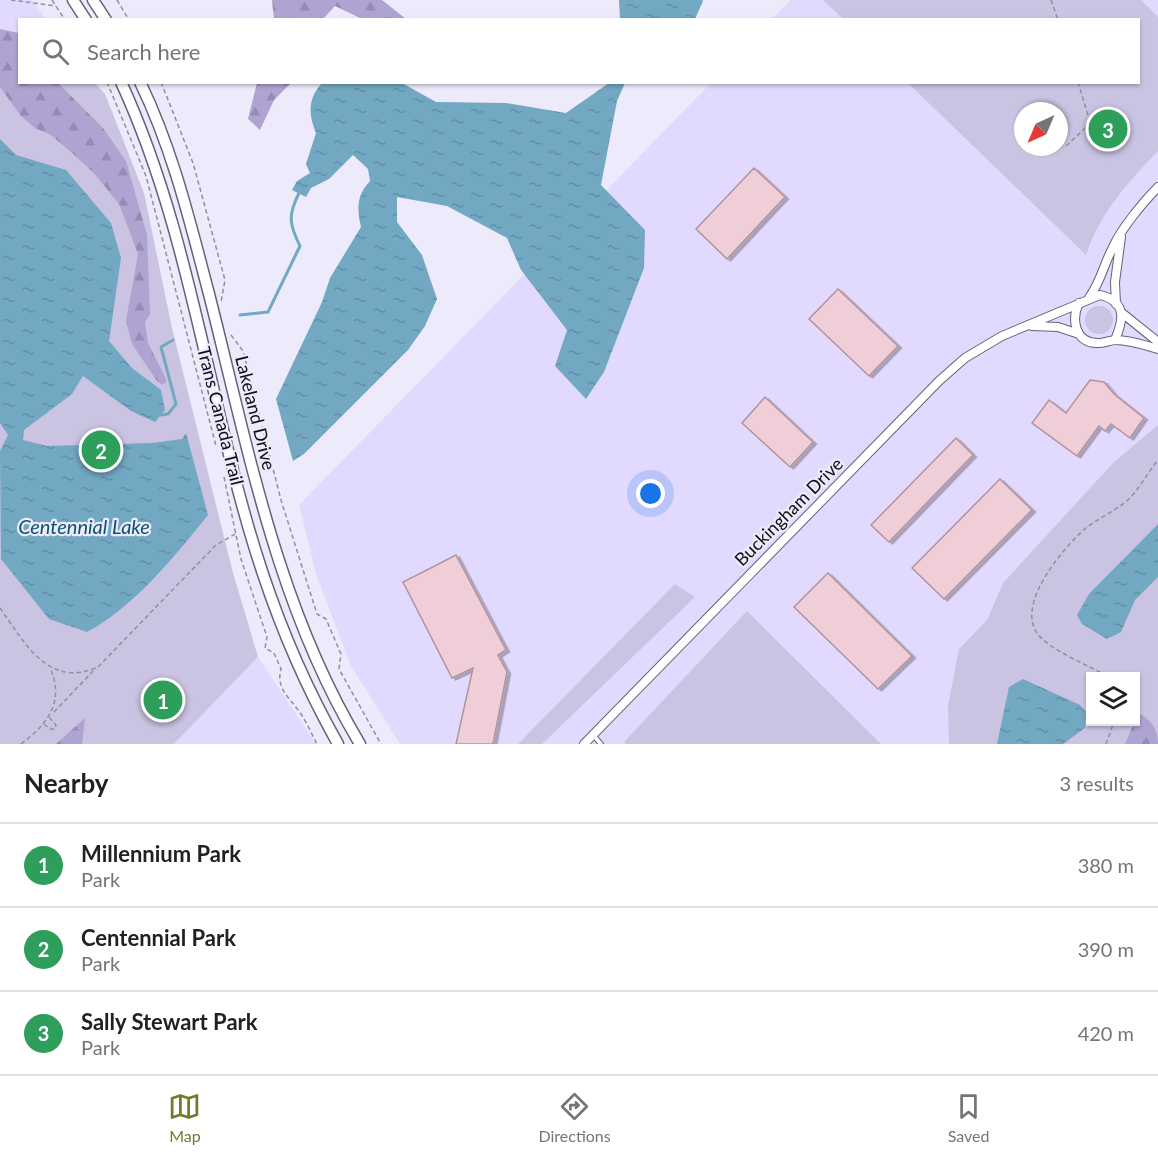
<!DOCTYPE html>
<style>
:root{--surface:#fff;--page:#f2f2f2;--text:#202124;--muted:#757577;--line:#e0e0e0;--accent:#6e7d2c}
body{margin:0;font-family:Lato,sans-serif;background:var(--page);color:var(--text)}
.controls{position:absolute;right:18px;bottom:18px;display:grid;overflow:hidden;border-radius:0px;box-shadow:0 2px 4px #0004}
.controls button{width:54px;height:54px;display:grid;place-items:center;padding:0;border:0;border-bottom:2px solid var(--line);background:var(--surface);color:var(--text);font:30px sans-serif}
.compass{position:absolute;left:1014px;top:102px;width:54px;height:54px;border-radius:50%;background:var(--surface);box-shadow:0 2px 4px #0004;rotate:224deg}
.you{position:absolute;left:651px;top:494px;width:21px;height:21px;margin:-15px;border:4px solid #fff;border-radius:50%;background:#1a73e8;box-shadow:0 0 0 9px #1a73e833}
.badge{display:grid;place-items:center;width:39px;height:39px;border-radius:50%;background:var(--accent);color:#fff;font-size:20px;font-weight:700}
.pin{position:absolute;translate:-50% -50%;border:3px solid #fff;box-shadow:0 2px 6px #0006}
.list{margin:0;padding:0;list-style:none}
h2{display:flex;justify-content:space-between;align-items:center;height:78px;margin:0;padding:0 24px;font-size:26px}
h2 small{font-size:20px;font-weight:400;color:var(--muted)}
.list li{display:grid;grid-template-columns:39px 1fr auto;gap:18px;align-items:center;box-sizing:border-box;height:84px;padding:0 24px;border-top:2px solid var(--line)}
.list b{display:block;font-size:22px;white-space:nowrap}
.list p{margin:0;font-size:20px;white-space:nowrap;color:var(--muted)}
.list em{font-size:20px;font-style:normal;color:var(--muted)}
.icon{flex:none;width:33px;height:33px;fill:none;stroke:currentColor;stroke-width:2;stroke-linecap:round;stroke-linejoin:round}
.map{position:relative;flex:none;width:1158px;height:744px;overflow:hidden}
.search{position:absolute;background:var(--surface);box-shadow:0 2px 4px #0004;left:18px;right:18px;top:18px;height:66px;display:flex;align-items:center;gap:15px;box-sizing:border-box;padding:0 21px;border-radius:0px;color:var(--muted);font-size:22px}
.sheet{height:330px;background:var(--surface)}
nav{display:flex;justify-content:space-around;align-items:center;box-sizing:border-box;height:84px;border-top:2px solid var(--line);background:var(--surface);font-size:16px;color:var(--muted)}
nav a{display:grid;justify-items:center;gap:3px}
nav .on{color:var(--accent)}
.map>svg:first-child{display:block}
.built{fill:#e2dafe;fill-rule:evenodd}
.green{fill:#cac3e2;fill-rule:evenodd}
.forest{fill:url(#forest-firs)}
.water{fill:url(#water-ripples)}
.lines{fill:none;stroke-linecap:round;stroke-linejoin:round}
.stream{stroke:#73a8c3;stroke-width:3}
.building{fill:#efced7;stroke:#b2939c;stroke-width:1.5;filter:url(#shadow)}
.lane-casing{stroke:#666179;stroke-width:6}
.street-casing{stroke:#666179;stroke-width:10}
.secondary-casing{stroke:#666179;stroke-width:13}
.path{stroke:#918f9c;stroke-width:1.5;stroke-dasharray:4.5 3;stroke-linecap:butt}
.lane{stroke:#fff;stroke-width:4}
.street{stroke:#fff;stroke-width:8}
.secondary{stroke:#fff;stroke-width:10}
.labels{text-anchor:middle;stroke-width:4.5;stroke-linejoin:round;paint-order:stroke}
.street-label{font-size:18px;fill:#0e0c15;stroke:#edeafb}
.water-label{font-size:20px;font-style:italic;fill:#0c526d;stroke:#edeafb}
</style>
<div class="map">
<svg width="1158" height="744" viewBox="0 0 1158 744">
<defs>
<pattern id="forest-firs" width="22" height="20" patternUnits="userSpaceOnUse" patternTransform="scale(1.5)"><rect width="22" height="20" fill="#afa3d2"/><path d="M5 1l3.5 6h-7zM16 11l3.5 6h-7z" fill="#958bb3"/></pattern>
<pattern id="water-ripples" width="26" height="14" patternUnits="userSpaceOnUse" patternTransform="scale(1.5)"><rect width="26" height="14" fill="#73a8c3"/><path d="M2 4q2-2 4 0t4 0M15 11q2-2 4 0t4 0" fill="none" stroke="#628fa7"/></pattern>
<filter id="shadow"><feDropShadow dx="3.5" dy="2" stdDeviation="0" flood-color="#0004"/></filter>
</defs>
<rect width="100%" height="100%" fill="#edeafb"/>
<path class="built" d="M0,0H32L46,19L20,20L19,41L0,38Z
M791,0H1158V744H400L351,666L316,574L299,505L711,83L1138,82V20L772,19ZM1023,111H1059V147H1023ZM1090,676H1136V722H1090Z
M258,657L316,744H174Z"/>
<path class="green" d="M823,0H1141L1158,17V151C1128,182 1100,213 1086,255L908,83L1138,82V20L843,19ZM1023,111H1059V147H1023Z
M0,38L20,82L95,83L105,94L144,193L172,328L233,573L258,657L174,744H0Z
M1085 320a14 14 0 1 1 28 0a14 14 0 1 1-28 0Z
M1158,425V744H949L948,706L959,649L987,620L1003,583L1113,463ZM1090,676H1136V722H1090Z
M675,584L695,597L542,744H518Z
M747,611L881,744H626L624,742Z"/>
<path class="forest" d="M272,0H382L406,19H362L335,6L323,19H274Z
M0,29L19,33L20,82L58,83L103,128L126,161L147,235L150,314L145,322L148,343L167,381L163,385L157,381L132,344L126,321L138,254L119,204L93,172L72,153L51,135L35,128L21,116L0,87Z
M257,83H291L274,100L260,130L248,119Z
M1138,713C1152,720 1158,729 1158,744H1125Z
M85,718L82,744H56Z"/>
<path class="water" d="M619,0H702L703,1L695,19L620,20Z
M322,83H402L436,102L506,103L566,113L609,83H625L617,101L601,185L645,230L644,268L604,372L586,399L555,366L567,330L521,270L507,238L447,206L397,197V222L422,255L437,299L425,326L408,350L304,454L293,461L276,399L322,302L330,278L361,227C357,209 356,196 370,181L368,169L353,155L329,179L311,188L306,197L292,190L297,181L310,173L306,164L316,133C308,114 308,98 322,83Z
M0,139L16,155L66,170L111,223L121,258L109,341L132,368L161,390L165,410L155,422L131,411L83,376L72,394L24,430L23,440L47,446L152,443L182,439L186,433L208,515C175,556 133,608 87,632L49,619L1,559L0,451L8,435L0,423Z
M1158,524V577L1135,600L1121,632L1107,639L1082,624L1077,615L1089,594Z
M1023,679L1080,705L1086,712L1085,728L1063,744H997L1009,687Z"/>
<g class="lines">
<path class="stream" d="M240,315L268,312L300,246C289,224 288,215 299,193
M161,415L168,414L176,404L161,347L173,340"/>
</g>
<path class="building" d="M754,168L785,197L727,259L696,229Z
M838,289L898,346L869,376L809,319Z
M1090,380L1104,382L1114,394L1144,418L1130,438L1111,424L1105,431L1099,426L1077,456L1032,423L1049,400L1066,413Z
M765,397L813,442L790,467L742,423Z
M956,438L973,455L889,542L871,525Z
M1000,479L1032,510L944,599L912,568Z
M456,555L506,650L498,655L507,672L493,744H456L473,668L452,678L403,582Z
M828,573L912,656L878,689L794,607Z"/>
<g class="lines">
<defs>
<path id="lane" d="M593,735L601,744"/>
<path id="street" d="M1089,298C1102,279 1103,266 1113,247C1121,229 1144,201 1158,187
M1079,303C1071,319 1075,343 1097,343C1103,344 1109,340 1116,340C1130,340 1144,345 1158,349
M1116,304L1115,282L1121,237
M1122,313L1158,342
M1032,326L1058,327L1079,334
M584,744L939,381L965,358L1002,336L1100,295C1128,302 1123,321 1115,340"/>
<path id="secondary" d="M73,0L86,20
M93,0L106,20
M121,82C193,238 209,413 263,574C283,634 307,689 338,744
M140,82C173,150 190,222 209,294C248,447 277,607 360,744"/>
</defs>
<use href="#lane" class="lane-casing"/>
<use href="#street" class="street-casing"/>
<use href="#secondary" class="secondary-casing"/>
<path class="path" d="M11,0L56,6
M52,0L65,20
M117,0L129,20
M1051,0L1058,20
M107,82L146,176L216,446
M161,82L193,163L225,280L221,302
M1078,82L1090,122
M1066,146L1092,122L1107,135
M231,335L243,351L281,500L317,614L326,619L341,654L339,669L381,744
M224,477L241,559L267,637L265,648L274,653L281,669C276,688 288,696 298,710C306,720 311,733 317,744
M0,608C25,643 48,689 98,667L216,545L235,534
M1107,676C1088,665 1049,650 1037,633C1016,603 1064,547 1086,528C1100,517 1118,510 1131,497C1141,486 1148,472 1158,460
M54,712L96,668
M44,724L50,729H55L56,725L49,717
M21,744C48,724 65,701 50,668
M1106,744L1114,722"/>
<use href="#lane" class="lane"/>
<use href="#street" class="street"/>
<use href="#secondary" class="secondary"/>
</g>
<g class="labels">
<g class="street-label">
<text transform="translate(255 413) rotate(76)" y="6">Lakeland Drive</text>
<text transform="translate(220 416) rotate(76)" y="6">Trans Canada Trail</text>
<text transform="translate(789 512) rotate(-45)" y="6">Buckingham Drive</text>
</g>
<g class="water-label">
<text x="84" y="534">Centennial Lake</text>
</g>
</g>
</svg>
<div class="controls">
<button><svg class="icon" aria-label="layers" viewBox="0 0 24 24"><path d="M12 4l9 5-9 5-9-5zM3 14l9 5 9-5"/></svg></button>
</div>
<svg class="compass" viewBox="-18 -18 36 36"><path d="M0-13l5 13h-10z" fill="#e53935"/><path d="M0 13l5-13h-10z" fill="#757577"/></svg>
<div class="you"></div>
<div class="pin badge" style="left:163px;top:700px;background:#2e9e5b">1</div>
<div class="pin badge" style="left:101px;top:450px;background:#2e9e5b">2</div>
<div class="pin badge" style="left:1108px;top:129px;background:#2e9e5b">3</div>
<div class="search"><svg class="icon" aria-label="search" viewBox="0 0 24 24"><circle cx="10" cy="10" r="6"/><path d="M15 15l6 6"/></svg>Search here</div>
</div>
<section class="sheet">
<h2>Nearby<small>3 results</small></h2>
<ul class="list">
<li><span class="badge" style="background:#2e9e5b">1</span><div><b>Millennium Park</b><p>Park</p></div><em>380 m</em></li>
<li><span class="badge" style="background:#2e9e5b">2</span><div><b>Centennial Park</b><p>Park</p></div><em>390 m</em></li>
<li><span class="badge" style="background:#2e9e5b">3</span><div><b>Sally Stewart Park</b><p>Park</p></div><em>420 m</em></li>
</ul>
</section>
<nav>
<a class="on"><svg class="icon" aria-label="map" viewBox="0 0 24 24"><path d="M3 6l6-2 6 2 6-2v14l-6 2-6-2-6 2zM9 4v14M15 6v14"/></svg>Map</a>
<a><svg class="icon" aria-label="directions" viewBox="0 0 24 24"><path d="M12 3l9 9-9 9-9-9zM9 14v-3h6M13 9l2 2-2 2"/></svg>Directions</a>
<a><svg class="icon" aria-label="saved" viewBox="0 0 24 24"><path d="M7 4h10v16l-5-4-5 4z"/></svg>Saved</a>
</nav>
